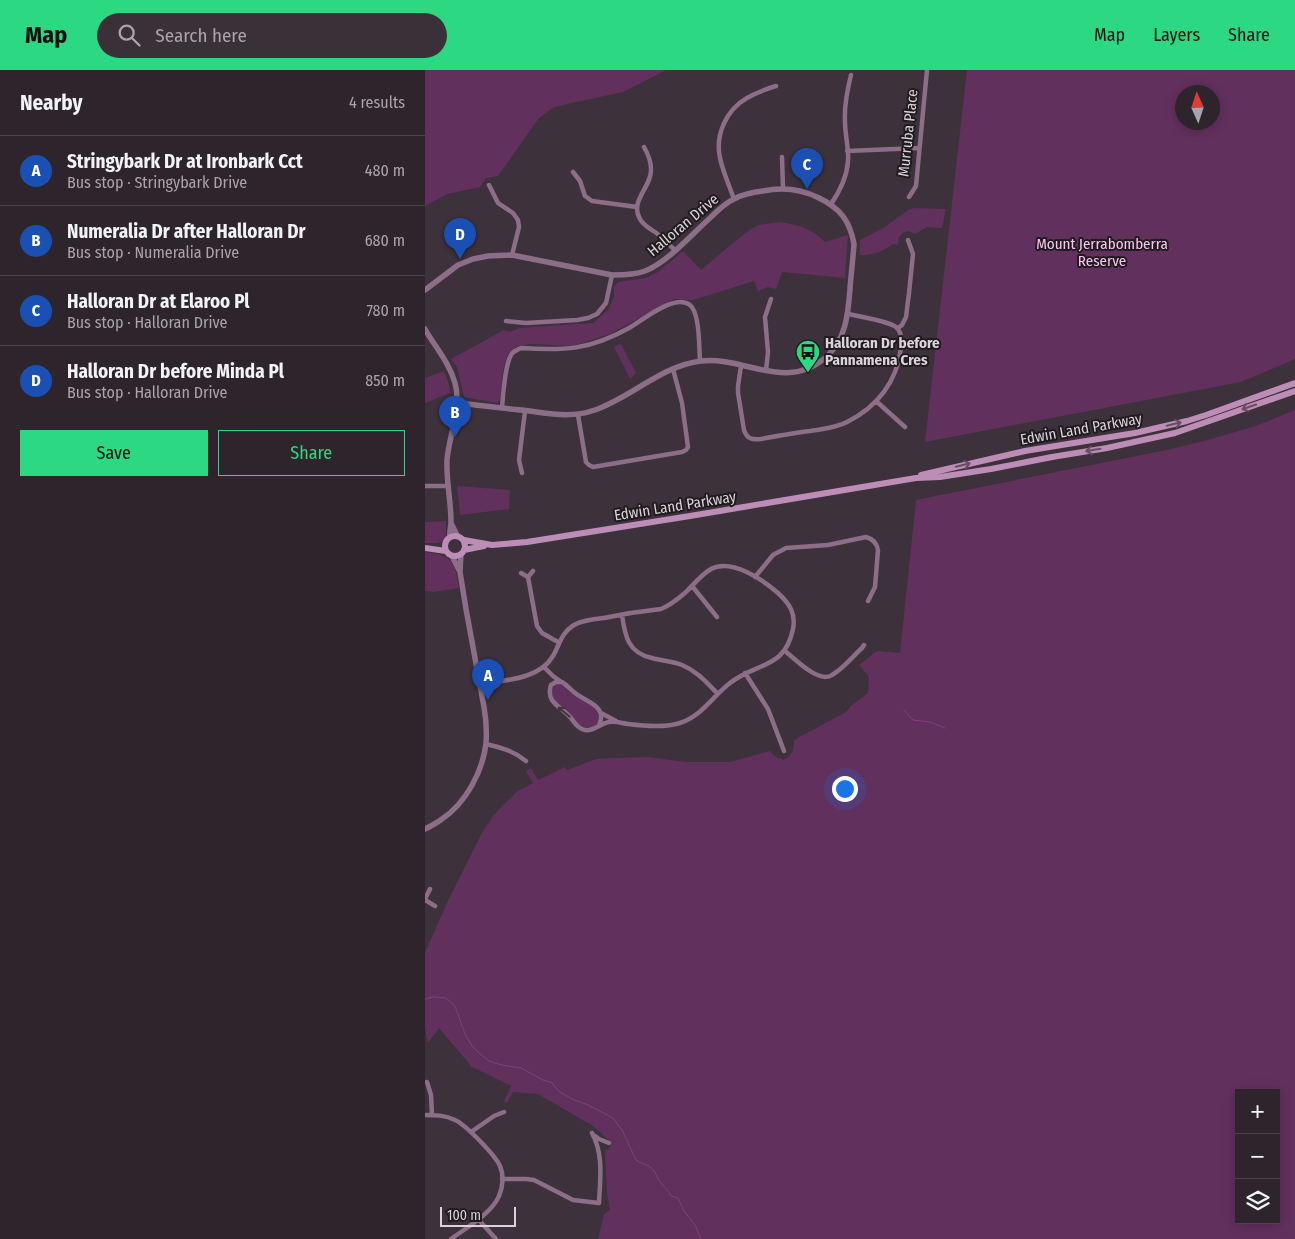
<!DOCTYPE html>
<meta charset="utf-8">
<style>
:root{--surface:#2e252c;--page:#3a3138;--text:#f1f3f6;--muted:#a7a5a9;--line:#494248;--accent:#2dd883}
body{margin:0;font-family:"Fira Sans Condensed",sans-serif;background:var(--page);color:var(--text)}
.controls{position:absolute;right:15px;bottom:15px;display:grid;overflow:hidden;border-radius:0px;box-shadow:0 2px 12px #0003}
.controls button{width:45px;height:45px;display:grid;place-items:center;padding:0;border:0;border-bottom:1px solid var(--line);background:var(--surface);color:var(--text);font:25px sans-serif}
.compass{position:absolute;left:750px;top:15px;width:45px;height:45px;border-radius:50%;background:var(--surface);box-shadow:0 2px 12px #0003;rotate:357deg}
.scale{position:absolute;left:15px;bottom:12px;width:76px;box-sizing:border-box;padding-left:5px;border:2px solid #dad3d9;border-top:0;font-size:14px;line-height:18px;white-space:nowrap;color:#dad3d9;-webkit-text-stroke:4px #201b1f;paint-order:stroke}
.you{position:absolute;left:419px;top:718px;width:18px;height:18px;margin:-12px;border:4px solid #fff;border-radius:50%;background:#1a73e8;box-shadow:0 0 0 8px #1a73e833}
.badge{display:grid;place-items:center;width:32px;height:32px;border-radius:50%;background:var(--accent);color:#fff;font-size:16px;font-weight:700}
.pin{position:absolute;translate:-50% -41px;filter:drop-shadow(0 1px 2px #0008)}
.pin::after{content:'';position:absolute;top:26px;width:18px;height:15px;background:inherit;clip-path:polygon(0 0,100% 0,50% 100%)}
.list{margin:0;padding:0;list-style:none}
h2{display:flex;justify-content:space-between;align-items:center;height:65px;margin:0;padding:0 20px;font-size:21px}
h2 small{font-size:16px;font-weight:400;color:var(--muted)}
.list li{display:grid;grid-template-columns:32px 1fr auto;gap:15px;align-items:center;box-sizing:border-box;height:70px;padding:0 20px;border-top:1px solid var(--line)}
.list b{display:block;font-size:19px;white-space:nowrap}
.list p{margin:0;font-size:16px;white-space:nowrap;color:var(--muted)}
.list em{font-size:16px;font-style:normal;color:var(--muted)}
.actions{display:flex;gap:10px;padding:15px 20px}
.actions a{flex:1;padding:11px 0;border:1px solid var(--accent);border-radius:0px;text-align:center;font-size:18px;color:var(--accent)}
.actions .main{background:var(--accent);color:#111}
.icon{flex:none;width:28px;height:28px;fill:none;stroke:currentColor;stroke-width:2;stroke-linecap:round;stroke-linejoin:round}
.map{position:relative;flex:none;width:870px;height:1169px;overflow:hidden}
header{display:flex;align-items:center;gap:30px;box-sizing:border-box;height:70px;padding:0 25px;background:var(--accent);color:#111}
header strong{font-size:24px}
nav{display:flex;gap:28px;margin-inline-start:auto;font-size:18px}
.search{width:350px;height:45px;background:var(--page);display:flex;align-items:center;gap:12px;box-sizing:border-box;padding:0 18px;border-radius:28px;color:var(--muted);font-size:19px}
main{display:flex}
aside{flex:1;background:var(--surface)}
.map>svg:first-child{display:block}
.green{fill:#62305d;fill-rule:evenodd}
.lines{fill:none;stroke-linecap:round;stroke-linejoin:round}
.stream{stroke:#81407b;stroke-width:1}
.minor{stroke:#8c6e88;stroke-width:4.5}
.tertiary{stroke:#8c6e88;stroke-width:5.5}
.secondary{stroke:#bd8db7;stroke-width:6}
.oneway{stroke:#674e63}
.oneway2{stroke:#40343e}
.labels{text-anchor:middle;stroke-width:4;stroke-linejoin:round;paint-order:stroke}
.street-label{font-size:15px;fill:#dad3d9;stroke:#201b1f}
.park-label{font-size:15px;fill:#fcc3f4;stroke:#201b1f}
.poi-label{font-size:15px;font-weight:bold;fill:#dad3d9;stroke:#201b1f;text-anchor:start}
</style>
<header>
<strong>Map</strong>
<div class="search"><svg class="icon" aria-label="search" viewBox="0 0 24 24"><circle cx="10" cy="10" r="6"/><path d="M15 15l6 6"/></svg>Search here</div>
<nav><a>Map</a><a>Layers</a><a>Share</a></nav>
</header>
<main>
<aside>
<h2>Nearby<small>4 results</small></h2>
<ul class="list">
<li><span class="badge" style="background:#1a4fb4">A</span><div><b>Stringybark Dr at Ironbark Cct</b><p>Bus stop · Stringybark Drive</p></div><em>480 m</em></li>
<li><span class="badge" style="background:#1a4fb4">B</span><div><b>Numeralia Dr after Halloran Dr</b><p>Bus stop · Numeralia Drive</p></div><em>680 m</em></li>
<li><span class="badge" style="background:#1a4fb4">C</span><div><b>Halloran Dr at Elaroo Pl</b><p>Bus stop · Halloran Drive</p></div><em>780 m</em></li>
<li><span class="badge" style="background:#1a4fb4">D</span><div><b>Halloran Dr before Minda Pl</b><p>Bus stop · Halloran Drive</p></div><em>850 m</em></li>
</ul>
<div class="actions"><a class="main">Save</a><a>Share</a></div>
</aside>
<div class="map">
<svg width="870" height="1169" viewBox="0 0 870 1169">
<rect width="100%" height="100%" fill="#3d313b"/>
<path class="green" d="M0,0H241L198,22L129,37L114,48L73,106L61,108L55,117L22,124L0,136Z
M542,0H870V289L816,312L500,372ZM758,22H788V52H758Z
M489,138L521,139L517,158L502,157L490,164L484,161L478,163L474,167L473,175L468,174C458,181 447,186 435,185V170L460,157L483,140Z
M355,152C374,155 386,158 400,172L423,165L420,208L357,202L351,219L343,217L333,221L329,211L268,230L249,229L185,264L148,276L106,274L90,277L82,285L78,301L75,330L72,333L39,327L32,297L26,289L79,260L85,262L94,258L168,253L183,240L189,227V217L193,212L221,208L233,202L258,181L276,200L319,164L333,155Z
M196,274L211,303L205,309L189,277Z
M19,301L24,315L25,323L0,333V308Z
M870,340V1169H173L179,1144L185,1140L182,1123L180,1081L185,1078L186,1072L168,1056L113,1024L88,1022L82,1033L79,1031L86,1016L47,997L14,958L3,973L0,958V883L21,835L57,763L68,746L79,734L93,721L108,713L101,701L106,698L113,710L140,697L142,700L171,689L188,688L223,687L261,692H305L345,681L349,686L358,690C368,685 369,681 369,670L421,642L426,636L443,623L444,607L434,595L452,581L475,583L491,430L737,381L779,371L831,356ZM814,1023H851V1150H814Z
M32,416L85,420L84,439L35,445Z
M21,451V469L13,473H0V452Z
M0,482C29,486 29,490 34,518L8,522L0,521Z
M132,614C140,613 141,619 147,624C157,631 170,634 174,647C169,671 151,652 142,643C137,638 129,632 127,625C126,620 128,617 132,614Z"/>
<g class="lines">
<path class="stream" d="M479,640L488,650L505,652L520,658
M0,929L8,927L21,928L30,936L40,964L47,976L54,983L64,991L77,995L96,998L118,1010L128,1013L129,1016L135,1022L149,1030L161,1034L188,1048L197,1060L211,1090C215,1093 220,1094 225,1097C231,1101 232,1109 236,1113C240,1118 244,1121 246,1126L253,1128L259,1141L270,1155L276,1169"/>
<path class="minor" d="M219,77C223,84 226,91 226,99C227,117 204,131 215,149C218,155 224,158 230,162C237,167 243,174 250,180
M422,81L494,78
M357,87L358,118
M148,102L155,111L160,126L167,131L212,137
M64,115L73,133L88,143L93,150L94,157L87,185
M484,127L491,116L502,0
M309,129C304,115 298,102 295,88C290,65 301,40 322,28C331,23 341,19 351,16
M406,134C415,121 422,107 423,91C424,78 420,65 420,52C419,36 422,21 426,5
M81,251L101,253L152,250L163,248L172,244L181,233L187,205
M473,258L477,255L481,247L484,223L488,184L483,170
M316,296L313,316V323L319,360C322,369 327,370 336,369C352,366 368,363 385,361C397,359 411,358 422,352C452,337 472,312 476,278C477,271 477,262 471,257C463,251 433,246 423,244
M341,301L343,282L340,247L346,229
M451,331L480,357
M77,338C78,325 80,295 86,285C88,281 92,280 96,278C138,281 165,280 204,258C218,250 250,223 265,235C275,243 274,278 275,291
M153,345L161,392L164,395L168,397L257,382L261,380L263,377L257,333L248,299
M97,403L94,390L100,341
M0,416H23
M108,501L103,507L112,556L117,563L133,572
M96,503L103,507
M330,507L348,485L361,478L403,475L441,467C448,469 452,473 453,480L450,517L443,531
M267,516L292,547
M197,545C200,566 203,583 227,588C237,591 247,591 257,595C272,601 282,613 293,624
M360,581C370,589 394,614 407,605C418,599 428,586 437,578L439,575
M119,597L128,606L135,611
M320,603L343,639L359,681
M55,614C79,610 114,610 128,586C135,574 136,563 149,555C158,550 169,549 179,548C198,544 217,541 236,539C246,535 253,529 261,522C269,514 276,505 286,499C307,488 338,510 353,523C365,534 371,544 368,559C360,599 332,592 305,613C288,626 277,646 255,653C240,658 219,656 203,654C196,653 191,651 184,652C175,653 169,662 160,660C153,659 150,653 146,648C137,637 120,633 126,615L131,612H137C142,615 145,619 150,623C161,632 183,636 174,655
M176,643L191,651
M61,674C77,678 87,680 101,691
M0,829L5,819
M0,830L10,836
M2,1012L6,1025L7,1045
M0,1045C10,1045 20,1045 30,1050C41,1055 70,1085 75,1096C79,1105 78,1117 74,1126C67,1143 41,1158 26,1169
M46,1062L69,1046L79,1042
M170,1066L174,1069L184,1073
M77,1109H101L109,1110L148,1130L174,1133C175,1109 179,1085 167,1063
M53,1149L71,1169"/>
<path class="tertiary" d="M0,220L33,195L48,189L63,186L87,185L187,205C198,205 210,205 220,201C243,192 267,164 285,148C292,141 300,133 309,129C318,124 329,122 338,121C358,117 376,119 394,128C415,138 425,151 429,174C428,189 426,204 425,219C423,245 421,270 400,288C360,322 319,286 276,291C236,296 207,327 170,340C144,349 123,343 96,340C74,338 53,335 32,333
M0,259C10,277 24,292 30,313C37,338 24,365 22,390C21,410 26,431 26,452C26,457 24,462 25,467
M26,453L32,465
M27,486L34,500
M0,759C6,756 12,753 17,749C41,733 58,701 61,673C62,661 61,649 59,637L41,539L35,502L36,484"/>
<path class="secondary" d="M496,405L600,381L710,363L762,351L781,345L870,313
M20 476a10 10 0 1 1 20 0a10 10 0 1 1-20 0Z
M39,470L67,475L102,472L265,446L491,408L515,407L566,399L627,387L682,378L750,363L870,321
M0,478L21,481
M39,480L59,476"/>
</g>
<defs><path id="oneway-shaft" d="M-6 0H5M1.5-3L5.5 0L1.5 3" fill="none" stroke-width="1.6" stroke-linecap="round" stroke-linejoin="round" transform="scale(1.25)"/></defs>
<g class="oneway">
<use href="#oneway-shaft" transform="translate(824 337) rotate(161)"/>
<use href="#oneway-shaft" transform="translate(749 354) rotate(-13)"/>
<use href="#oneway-shaft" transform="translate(668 380) rotate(171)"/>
<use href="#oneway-shaft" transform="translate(538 395) rotate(-13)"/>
</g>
<use class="oneway2" href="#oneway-shaft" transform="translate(139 642) rotate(-141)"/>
<defs>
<symbol id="bus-pin" viewBox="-11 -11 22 30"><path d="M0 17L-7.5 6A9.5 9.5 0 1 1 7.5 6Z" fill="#2dd883" stroke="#201b1f"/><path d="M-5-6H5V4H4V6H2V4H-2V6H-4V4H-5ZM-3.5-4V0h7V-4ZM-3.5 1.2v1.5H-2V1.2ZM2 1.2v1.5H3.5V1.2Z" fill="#111"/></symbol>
</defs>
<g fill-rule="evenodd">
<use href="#bus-pin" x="369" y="268" width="28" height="38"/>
</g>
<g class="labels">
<g class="street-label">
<text transform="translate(483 63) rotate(-84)" y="5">Murruba Place</text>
<text transform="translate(258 155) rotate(-40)" y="5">Halloran Drive</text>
<text transform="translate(656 359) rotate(-10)" y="5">Edwin Land Parkway</text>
<text transform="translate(250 436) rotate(-9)" y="5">Edwin Land Parkway</text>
</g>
<g class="park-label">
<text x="677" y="179">Mount Jerrabomberra<tspan x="677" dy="17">Reserve</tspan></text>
</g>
<g class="poi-label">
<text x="400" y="278">Halloran Dr before<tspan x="400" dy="17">Pannamena Cres</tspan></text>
</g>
</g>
</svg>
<div class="controls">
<button>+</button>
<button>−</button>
<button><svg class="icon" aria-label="layers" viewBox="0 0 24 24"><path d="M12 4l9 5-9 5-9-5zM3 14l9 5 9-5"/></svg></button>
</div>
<svg class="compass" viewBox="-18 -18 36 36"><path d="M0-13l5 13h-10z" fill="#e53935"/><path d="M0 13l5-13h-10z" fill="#a7a5a9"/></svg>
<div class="scale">100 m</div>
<div class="you"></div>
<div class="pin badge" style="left:63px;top:630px;background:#1a4fb4">A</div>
<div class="pin badge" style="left:30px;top:367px;background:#1a4fb4">B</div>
<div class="pin badge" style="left:382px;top:119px;background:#1a4fb4">C</div>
<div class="pin badge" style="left:35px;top:189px;background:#1a4fb4">D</div>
</div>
</main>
